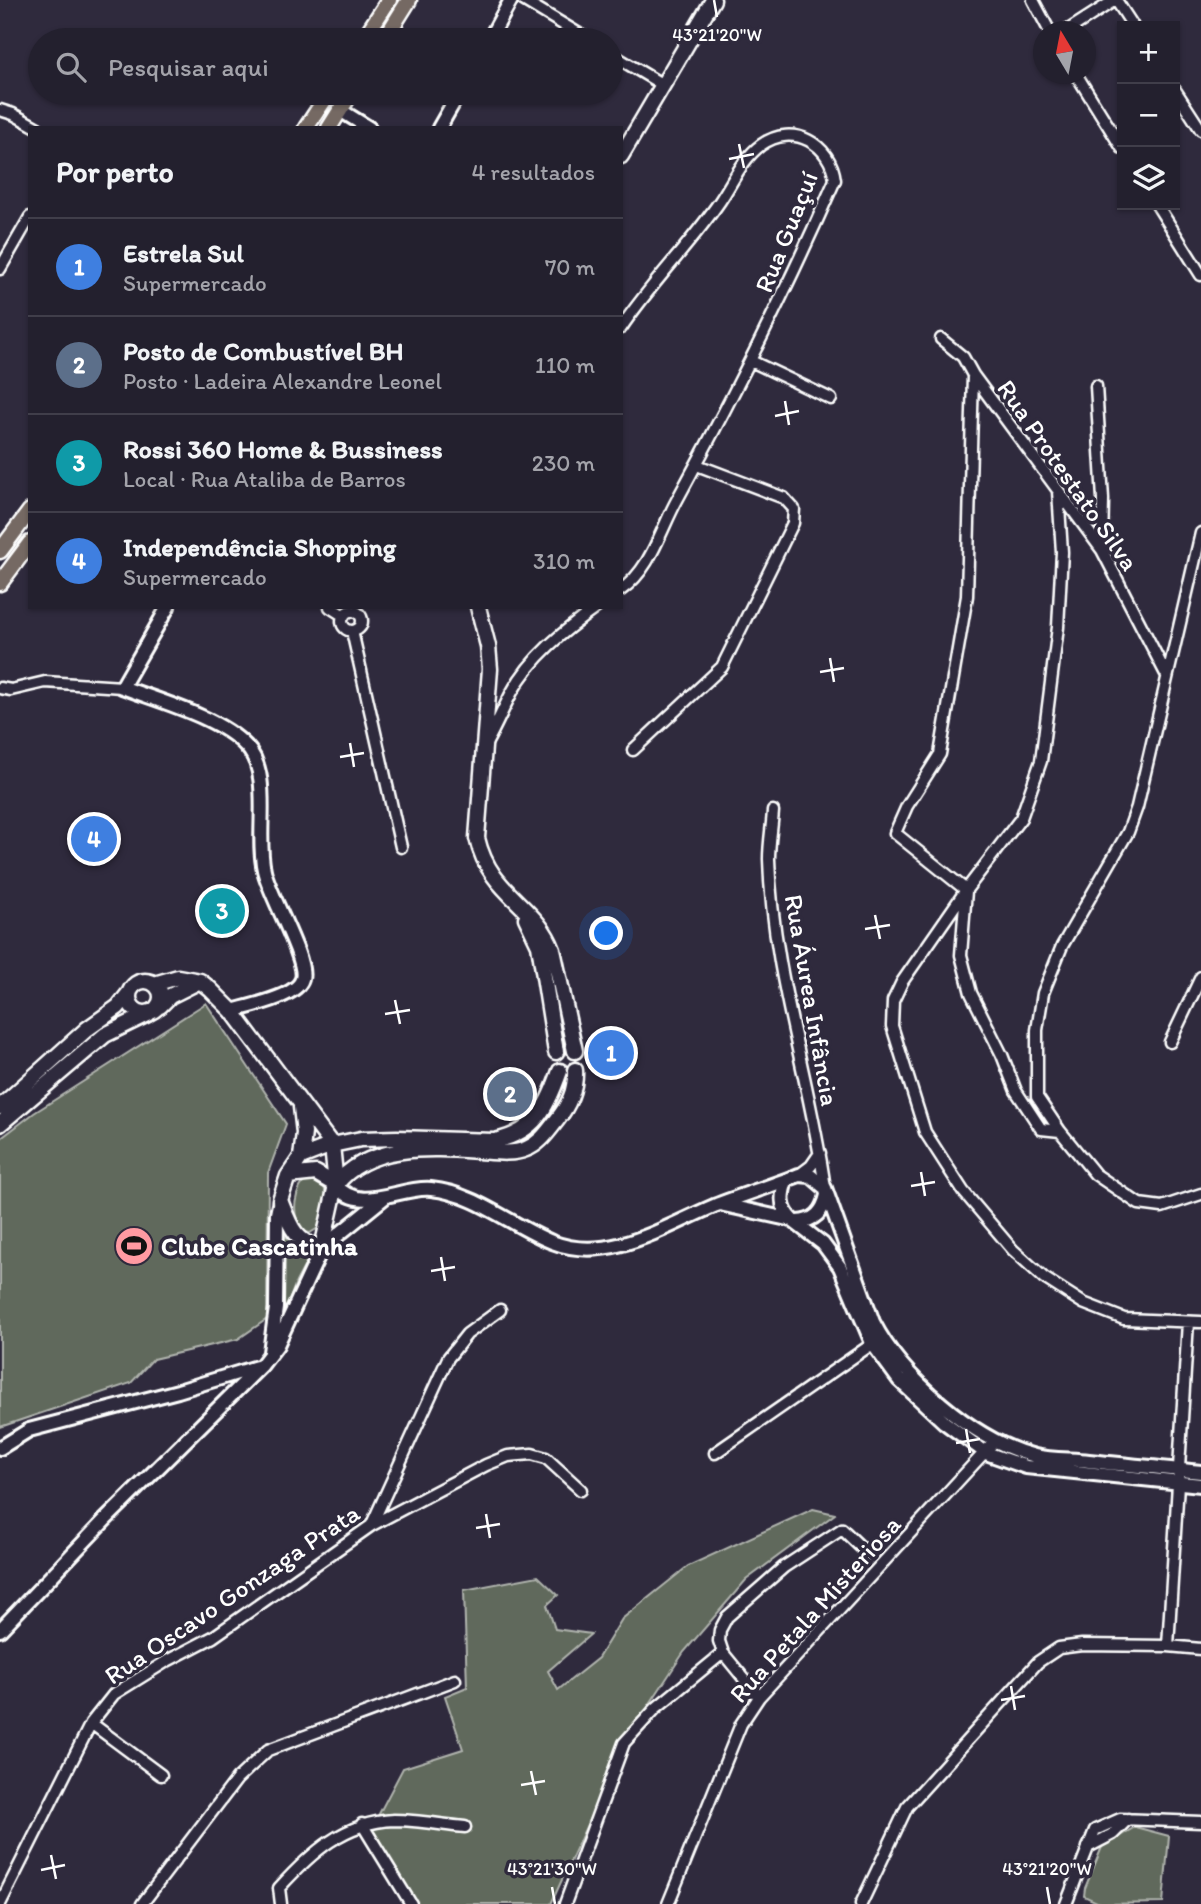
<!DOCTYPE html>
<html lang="pt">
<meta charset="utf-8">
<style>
:root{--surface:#23202e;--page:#2f2d3a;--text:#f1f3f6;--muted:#a3a3aa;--line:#403e4a;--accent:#8c9099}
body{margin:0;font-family:Itim,sans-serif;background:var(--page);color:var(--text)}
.controls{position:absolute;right:21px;top:21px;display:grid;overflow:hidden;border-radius:0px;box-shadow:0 2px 5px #0004}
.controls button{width:63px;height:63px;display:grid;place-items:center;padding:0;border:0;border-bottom:2px solid var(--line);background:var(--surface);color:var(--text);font:35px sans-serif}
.compass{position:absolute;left:1033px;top:21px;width:63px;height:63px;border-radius:50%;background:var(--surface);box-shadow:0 2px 5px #0004;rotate:350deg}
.you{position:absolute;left:607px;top:934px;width:24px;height:24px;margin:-18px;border:5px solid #fff;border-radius:50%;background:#1a73e8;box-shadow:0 0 0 10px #1a73e833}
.badge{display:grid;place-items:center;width:46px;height:46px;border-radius:50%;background:var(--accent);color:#fff;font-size:23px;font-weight:700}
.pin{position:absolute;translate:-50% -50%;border:4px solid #fff;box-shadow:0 2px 7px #0006}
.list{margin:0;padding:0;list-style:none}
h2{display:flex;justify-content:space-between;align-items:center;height:91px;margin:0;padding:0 28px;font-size:30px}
h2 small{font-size:23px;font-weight:400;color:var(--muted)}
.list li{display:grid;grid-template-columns:46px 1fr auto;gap:21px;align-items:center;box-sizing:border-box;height:98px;padding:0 28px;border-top:2px solid var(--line)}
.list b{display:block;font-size:26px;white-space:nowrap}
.list p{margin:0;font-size:23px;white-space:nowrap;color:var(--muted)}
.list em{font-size:23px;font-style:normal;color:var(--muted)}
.icon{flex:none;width:38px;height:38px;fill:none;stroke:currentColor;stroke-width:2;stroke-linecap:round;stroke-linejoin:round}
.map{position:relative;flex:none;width:1201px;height:1904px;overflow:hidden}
.search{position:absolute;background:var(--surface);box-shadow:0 2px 5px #0004;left:28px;top:28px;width:595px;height:77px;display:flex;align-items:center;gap:18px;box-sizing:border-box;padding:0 24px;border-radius:38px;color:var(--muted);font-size:26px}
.panel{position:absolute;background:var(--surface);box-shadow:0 2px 5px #0004;left:28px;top:126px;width:595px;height:483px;border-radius:0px}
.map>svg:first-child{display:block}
.green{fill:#61695c;stroke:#b0b4ae;stroke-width:2}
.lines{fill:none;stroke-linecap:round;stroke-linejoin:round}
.minor-casing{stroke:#fff;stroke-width:15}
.tertiary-casing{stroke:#fff;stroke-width:18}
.secondary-casing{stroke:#fff;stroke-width:19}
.primary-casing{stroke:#fff;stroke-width:19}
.minor{stroke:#2f2a3d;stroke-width:10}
.tertiary{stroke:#2f2a3d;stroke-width:12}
.secondary{stroke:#2f2a3d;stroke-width:14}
.primary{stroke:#756964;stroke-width:14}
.ticks{fill:none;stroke:#fff;stroke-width:2.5}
.labels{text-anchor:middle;stroke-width:7;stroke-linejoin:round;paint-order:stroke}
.street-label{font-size:26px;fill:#fff;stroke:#2f2a3d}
.poi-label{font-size:26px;font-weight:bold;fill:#fff;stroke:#2f2a3d;text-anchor:start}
.ticks-label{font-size:18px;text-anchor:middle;fill:#fff;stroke:#2f2a3d;stroke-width:7;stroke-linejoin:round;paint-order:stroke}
</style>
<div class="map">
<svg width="1201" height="1904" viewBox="0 0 1201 1904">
<rect width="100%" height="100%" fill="#2f2a3d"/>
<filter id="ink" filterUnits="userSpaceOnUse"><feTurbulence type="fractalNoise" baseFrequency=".0143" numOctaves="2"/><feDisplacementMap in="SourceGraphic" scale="14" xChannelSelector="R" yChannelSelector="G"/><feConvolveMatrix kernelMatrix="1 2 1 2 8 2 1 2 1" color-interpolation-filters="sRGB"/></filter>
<g filter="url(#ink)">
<path class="green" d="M206,1003L286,1124L268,1173L267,1319L238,1339L153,1359L131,1383L0,1427V1139L34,1113Z
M310,1176L324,1183L326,1200L318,1228L310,1233L302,1231C291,1214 293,1189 310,1176Z
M282,1234L303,1249L313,1250L296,1282L282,1321H279Z
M813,1509L835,1514L746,1580L684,1652L624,1743L551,1904H411L368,1835L403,1768L463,1749L445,1696L467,1687L464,1590L538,1576L558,1595L547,1605L555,1629L591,1634L548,1671L558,1690L598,1658L622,1619L688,1566Z
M1135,1827L1169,1836L1163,1903L1101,1904L1084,1896L1085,1888L1102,1847Z"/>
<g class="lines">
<defs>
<path id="minor" d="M523,0L589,40
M1033,0L1050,32
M1116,0L1133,26
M1065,32L1115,0
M611,54L663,85
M1076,74L1122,148
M1175,90L1201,130
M0,110L13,114L38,128
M1157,205L1201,275
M0,269L30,217
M621,328C651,283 690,245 720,201C733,182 742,159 761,145C793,122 831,144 835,180C787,290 734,395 677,500C660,531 651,569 621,590
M941,339L963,357L973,375L1102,550L1166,674
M751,361L831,399
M1096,386L1103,499L1102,550
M1058,491L1062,552L1058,627L1041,761L1021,818L966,890L902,982L893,1001L892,1026L925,1132L963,1191L1013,1250L1044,1278L1083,1303L1124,1319L1201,1322
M1201,533L1137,807L1128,832L1062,946L1043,993L1037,1030V1097L1060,1131L1095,1174L1139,1204L1162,1207L1201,1194
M330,607L344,616
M342 621a10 10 0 1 1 20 0a10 10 0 1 1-20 0Z
M352,631L401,847
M0,688L11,690L45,682L122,687
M487,742C496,726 503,709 512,692C531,657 565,630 597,607
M633,750L722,667L793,523L794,509L784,498L697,465
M773,811C772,827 769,843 769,859C772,972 810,1078 825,1188
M966,890L895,833L907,806L940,754L967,596L973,375
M966,891L961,955L971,993L1002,1055L1016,1091L1041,1129L1060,1131
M1170,1042L1201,977
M799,1175L811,1166L820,1153
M715,1453L878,1340
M372,1524L448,1358L467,1334L500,1310
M1168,1646L1188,1322
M723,1653L719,1641L720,1630L727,1617L784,1567L842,1529L867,1553
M91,1723L161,1775
M362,1824L411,1904
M1088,1847L1113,1834L1128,1819
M0,1904L91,1723L114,1694L167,1661L213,1637L372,1525L486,1465L508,1456L532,1454L546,1458L581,1490
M142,1904L237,1779L268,1750L455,1680
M281,1904L279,1888C311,1853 344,1822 394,1820C417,1820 442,1825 465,1827
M565,1904L624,1743L656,1708L723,1653L759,1697
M668,1904L741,1724L759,1697L995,1441
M861,1904L907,1807L1038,1662L1059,1648L1082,1645L1168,1646L1201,1649
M1066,1904L1095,1830L1120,1819L1201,1822"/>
<path id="tertiary" d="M489,40L511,0
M340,110L369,128
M439,128L459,93
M168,607L122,687C159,701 219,717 246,746C273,774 255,833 264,870C269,895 308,960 302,979C297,997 249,1006 232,1011
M786,1181C781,1195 780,1208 792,1220
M336,1185C359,1215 400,1186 431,1189C475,1193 512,1226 552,1242C608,1264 664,1227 714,1206C742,1195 771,1186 799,1175L811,1176L825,1188L873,1322C901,1377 974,1441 1035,1456C1052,1460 1071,1459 1089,1461C1126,1465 1164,1468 1201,1472
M724,1205L792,1220L823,1244L840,1267L872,1343L899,1380L944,1422L986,1453L1026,1467L1201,1485
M797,1222C815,1221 823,1212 827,1195
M270,1352L276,1308L277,1214L280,1200
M0,1448L29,1430L178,1391L257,1367
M0,1630L104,1521L261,1366L277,1345L322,1248L385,1197"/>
<path id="secondary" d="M621,156L713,0
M478,607L488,646L490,669L477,838C490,895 536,904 553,950L575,1051
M526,918L539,945L556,1052
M129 997a16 16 0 1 1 32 0a16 16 0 1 1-32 0Z
M154,984L178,977L200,981L210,989L232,1011L332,1145L336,1185L322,1248C295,1244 289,1223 280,1200L288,1176L301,1157L332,1145L361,1139L397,1138L494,1141C535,1133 547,1108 560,1071
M160,1006L170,996L200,981
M0,1107L87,1029L118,1007L129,993
M301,1107L304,1133L301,1157
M0,1124L105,1035L148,1014
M288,1176L316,1173L336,1185
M336,1185C367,1143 432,1148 478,1151C493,1152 512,1155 526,1149C540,1144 548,1131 557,1120C569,1105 576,1090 575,1070"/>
<path id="primary" d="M363,40L389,0
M384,40L409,0
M306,128L329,93
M329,128L351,93
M0,551L30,511
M0,583L30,543"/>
</defs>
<use href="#minor" class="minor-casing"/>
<use href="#tertiary" class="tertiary-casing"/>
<use href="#secondary" class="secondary-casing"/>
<use href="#primary" class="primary-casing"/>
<use href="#minor" class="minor"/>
<use href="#tertiary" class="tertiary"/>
<use href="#secondary" class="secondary"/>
<use href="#primary" class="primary"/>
</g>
</g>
<path class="ticks" d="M714,0L717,17M739,144L744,168M729,159L754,154M785,401L789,425M775,416L799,411M830,658L834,682M820,672L844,668M350,743L354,767M340,757L364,753M875,915L880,939M865,929L890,925M395,1000L400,1024M385,1014L410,1010M921,1172L925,1196M911,1186L935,1182M441,1257L445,1281M431,1271L455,1267M966,1429L970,1453M956,1443L980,1439M486,1514L490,1538M476,1528L500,1524M1011,1686L1015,1710M1001,1700L1025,1696M531,1771L536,1795M521,1785L545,1781M51,1855L56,1879M41,1870L65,1865M552,1887L555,1904M1047,1887L1050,1904"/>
<defs>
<symbol id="stadium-disc" viewBox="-11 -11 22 22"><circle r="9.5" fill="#ff9aa2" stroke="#2f2a3d"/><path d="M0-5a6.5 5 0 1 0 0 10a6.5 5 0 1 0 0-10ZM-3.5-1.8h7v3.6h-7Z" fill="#111"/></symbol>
</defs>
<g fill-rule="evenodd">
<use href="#stadium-disc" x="112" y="1224" width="44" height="44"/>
</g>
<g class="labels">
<g class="street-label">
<text transform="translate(786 232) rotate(-68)" y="9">Rua Guaçuí</text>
<text transform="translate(1068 475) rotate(55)" y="9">Rua Protestato Silva</text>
<text transform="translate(812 1000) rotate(80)" y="9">Rua Áurea Infância</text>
<text transform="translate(232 1594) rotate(-34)" y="9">Rua Oscavo Gonzaga Prata</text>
<text transform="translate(815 1609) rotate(-48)" y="9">Rua Petala Misteriosa</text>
</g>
<g class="poi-label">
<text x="161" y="1255">Clube Cascatinha</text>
</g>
</g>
<g class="ticks-label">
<text x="717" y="41">43°21'20"W</text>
<text x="552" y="1875">43°21'30"W</text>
<text x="1047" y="1875">43°21'20"W</text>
</g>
</svg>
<div class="controls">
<button>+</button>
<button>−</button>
<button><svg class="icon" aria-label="layers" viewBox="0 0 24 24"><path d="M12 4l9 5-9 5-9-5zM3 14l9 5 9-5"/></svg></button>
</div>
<svg class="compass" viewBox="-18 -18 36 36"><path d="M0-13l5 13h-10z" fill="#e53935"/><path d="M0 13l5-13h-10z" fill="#a3a3aa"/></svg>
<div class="you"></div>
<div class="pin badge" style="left:611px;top:1053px;background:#3f7fe0">1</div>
<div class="pin badge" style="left:510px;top:1094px;background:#5c6f8a">2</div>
<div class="pin badge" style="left:222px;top:911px;background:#0f9aa8">3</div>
<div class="pin badge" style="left:94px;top:839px;background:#3f7fe0">4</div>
<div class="search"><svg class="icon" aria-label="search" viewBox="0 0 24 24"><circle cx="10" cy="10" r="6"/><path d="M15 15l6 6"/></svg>Pesquisar aqui</div>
<section class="panel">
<h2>Por perto<small>4 resultados</small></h2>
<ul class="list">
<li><span class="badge" style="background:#3f7fe0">1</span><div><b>Estrela Sul</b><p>Supermercado</p></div><em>70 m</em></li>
<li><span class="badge" style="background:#5c6f8a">2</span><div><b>Posto de Combustível BH</b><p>Posto · Ladeira Alexandre Leonel</p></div><em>110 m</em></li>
<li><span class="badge" style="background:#0f9aa8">3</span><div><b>Rossi 360 Home &amp; Bussiness</b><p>Local · Rua Ataliba de Barros</p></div><em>230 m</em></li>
<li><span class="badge" style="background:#3f7fe0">4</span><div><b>Independência Shopping</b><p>Supermercado</p></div><em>310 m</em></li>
</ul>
</section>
</div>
